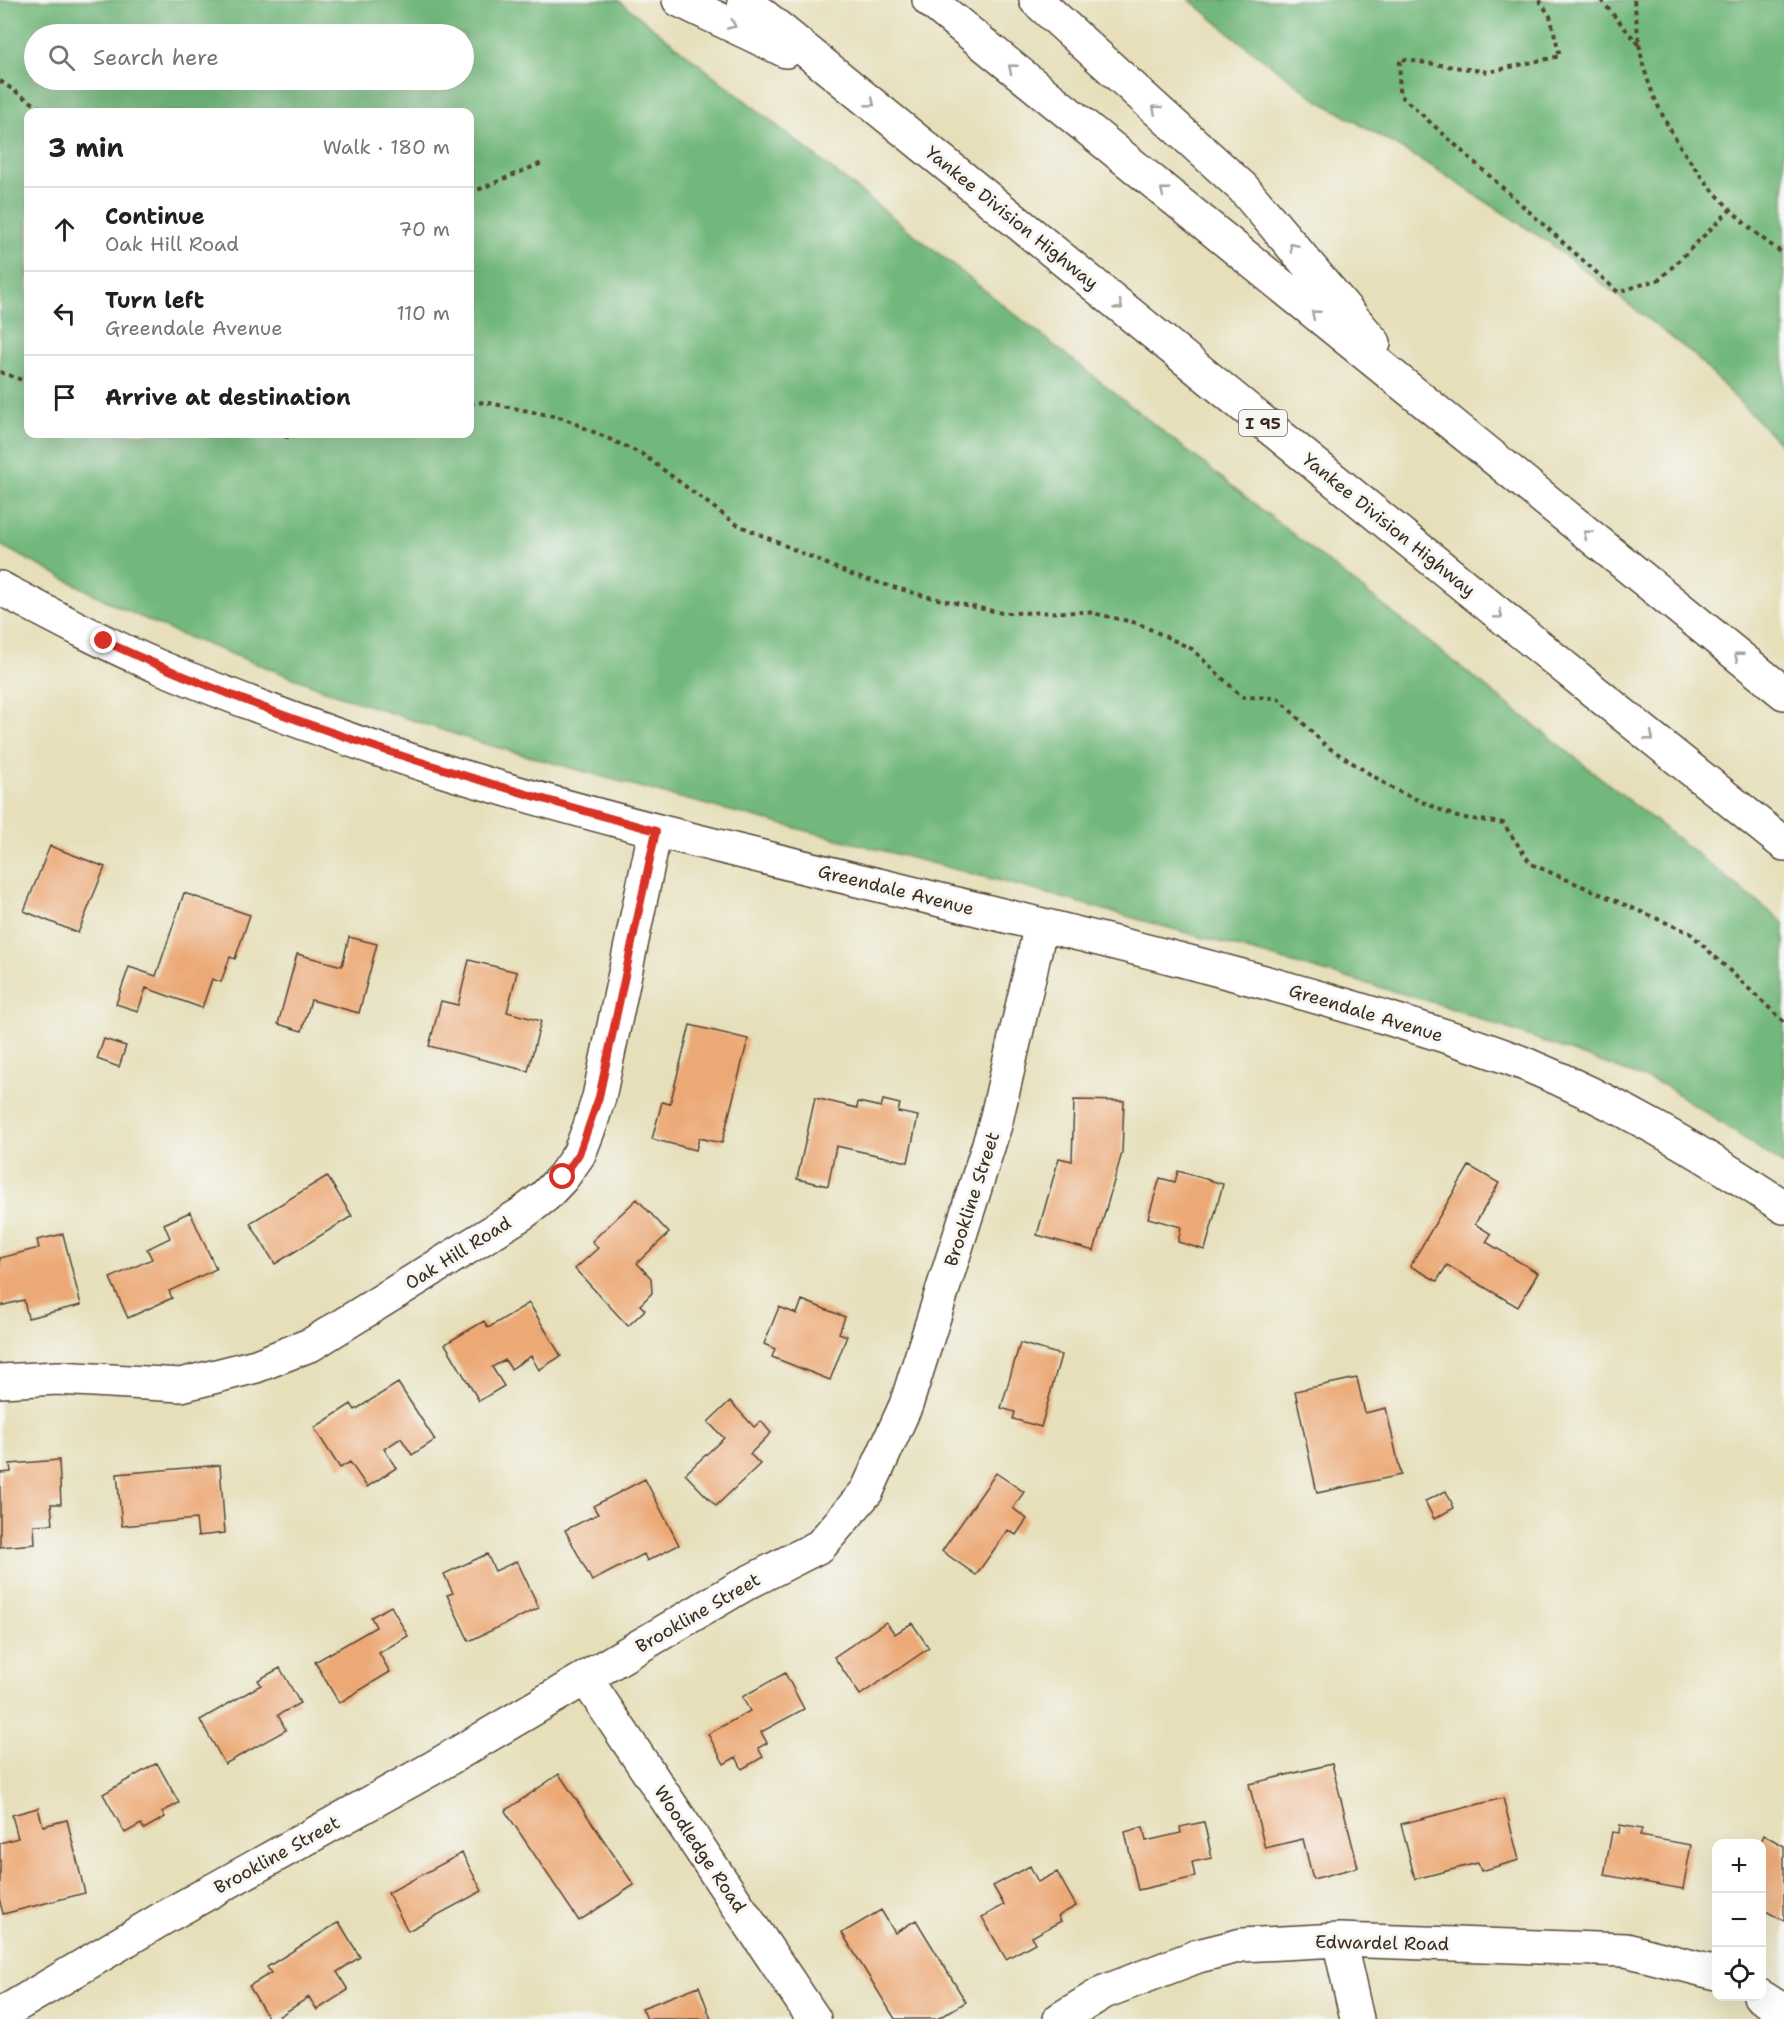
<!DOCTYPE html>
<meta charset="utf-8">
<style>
:root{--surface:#fff;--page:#f2f2f2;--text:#202124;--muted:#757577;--line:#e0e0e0}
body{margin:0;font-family:"Shantell Sans",sans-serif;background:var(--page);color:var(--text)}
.controls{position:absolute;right:18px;bottom:18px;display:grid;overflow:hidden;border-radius:12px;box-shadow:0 6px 24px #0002}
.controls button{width:54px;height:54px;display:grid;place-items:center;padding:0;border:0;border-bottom:2px solid var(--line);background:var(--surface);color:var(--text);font:30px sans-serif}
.stop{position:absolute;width:18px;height:18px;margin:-14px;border:4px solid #d93025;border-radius:50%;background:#fff}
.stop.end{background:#d93025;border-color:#fff;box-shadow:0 2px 6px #0008}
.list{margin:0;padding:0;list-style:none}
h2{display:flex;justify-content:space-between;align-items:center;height:78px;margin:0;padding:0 24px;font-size:26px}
h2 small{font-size:20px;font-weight:400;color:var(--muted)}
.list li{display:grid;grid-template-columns:39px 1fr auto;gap:18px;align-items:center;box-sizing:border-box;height:84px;padding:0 24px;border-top:2px solid var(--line)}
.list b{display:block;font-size:22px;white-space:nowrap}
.list p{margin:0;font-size:20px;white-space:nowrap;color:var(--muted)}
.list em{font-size:20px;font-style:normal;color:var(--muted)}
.icon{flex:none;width:33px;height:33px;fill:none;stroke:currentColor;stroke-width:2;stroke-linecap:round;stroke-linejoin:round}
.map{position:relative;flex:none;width:1784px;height:2019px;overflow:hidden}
.search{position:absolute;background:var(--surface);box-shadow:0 6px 24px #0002;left:24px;top:24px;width:450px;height:66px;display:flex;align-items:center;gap:15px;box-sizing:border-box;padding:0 21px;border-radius:33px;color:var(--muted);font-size:22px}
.panel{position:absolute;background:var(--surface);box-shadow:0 6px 24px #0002;left:24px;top:108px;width:450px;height:330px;border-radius:12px}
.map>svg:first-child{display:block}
.forest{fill:#72b87c;stroke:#56714d;stroke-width:1.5;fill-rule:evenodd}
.building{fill:#eca874}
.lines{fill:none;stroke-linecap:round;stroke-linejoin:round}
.minor-casing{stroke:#554535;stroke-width:36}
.major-casing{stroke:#554535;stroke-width:36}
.highway-casing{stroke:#554535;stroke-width:36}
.path{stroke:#554535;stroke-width:4;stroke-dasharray:4.5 4.5;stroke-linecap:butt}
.minor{stroke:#fff;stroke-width:33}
.major{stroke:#fff;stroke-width:33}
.highway{stroke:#fff;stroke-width:33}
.oneway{stroke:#a79f9a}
.route{stroke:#d93025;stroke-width:8}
.labels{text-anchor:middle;stroke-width:6;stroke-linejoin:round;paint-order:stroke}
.shield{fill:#f6f6f2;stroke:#73675e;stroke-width:1.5}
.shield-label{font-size:16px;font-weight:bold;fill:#3b2a1e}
.street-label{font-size:18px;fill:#3b2a1e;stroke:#f6f6f2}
</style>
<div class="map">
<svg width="1784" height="2019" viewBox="0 0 1784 2019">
<rect width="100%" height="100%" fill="#f6f6f2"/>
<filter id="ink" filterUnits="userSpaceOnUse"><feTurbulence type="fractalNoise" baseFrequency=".0167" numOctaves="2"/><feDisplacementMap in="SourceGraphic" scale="12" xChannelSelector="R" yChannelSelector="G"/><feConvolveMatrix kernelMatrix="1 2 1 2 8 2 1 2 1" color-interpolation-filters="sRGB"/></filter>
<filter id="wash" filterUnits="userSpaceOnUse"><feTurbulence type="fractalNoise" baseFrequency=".008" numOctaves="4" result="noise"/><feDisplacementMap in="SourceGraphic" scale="24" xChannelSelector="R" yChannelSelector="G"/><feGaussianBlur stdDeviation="1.35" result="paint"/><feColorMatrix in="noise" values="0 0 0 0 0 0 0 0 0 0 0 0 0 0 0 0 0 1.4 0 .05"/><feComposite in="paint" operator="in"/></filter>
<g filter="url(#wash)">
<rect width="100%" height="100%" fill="#e6dfba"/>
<path class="forest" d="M0,0H618L1784,923V1165L1664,1085L1439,1004L1027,888L665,794L478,742L346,698L174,632L121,608L0,545ZM34,34H464V80H34ZM28,112H470V434H28Z
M1190,0H1784V448L1694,355L1548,242L1433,167L1318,100L1239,41Z"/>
<g id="blocks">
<path class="building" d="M50,846L105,867L78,933L24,911Z
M184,893L250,915L235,959L230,957L221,982L212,979L202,1008L146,988L138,1011L116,1004L129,967L156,976Z
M349,937L377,944L359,1013L311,1000L302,1031L278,1024L297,954L342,966Z
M469,960L517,972L507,1012L541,1021L528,1071L429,1046L441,1001L458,1005Z
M690,1025L748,1039L722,1143L699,1138L696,1150L652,1139L662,1102L670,1104Z
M104,1039L126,1046L119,1067L97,1059Z
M815,1098L857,1108L858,1102L881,1107L883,1100L900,1104L898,1112L918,1116L908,1162L836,1146L828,1186L797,1179Z
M1074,1100L1124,1101L1122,1153L1094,1251L1037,1235L1059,1158L1072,1161Z
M1469,1166L1499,1183L1475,1224L1491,1234L1486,1242L1538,1273L1518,1307L1447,1265L1437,1281L1410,1266Z
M1178,1171L1223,1184L1205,1250L1178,1242L1181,1227L1148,1218L1160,1178L1175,1182Z
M327,1176L352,1216L275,1264L250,1223Z
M637,1199L669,1233L637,1263L651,1278L652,1293L640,1305L645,1310L628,1326L575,1269L598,1248L592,1241Z
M190,1212L216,1269L169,1291L172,1298L128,1318L110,1278L152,1259L147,1249L170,1238L164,1224Z
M63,1234L81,1305L28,1318L24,1300L0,1306V1258L39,1248L37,1240Z
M802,1300L845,1317L839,1333L847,1336L830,1380L772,1357L775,1349L764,1344L779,1307L797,1314Z
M529,1303L561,1356L539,1370L531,1356L511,1369L505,1360L492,1367L504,1386L479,1401L445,1344L484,1321L488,1328Z
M1020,1343L1061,1355L1041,1427L1013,1419L1015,1412L1001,1408Z
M1357,1378L1365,1413L1386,1408L1401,1475L1317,1493L1295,1391Z
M398,1383L435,1440L412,1455L401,1438L384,1449L396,1468L367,1487L350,1462L340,1468L314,1428L351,1404L355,1410Z
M730,1401L754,1427L761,1421L771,1433L750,1454L760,1464L716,1506L685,1474L724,1438L708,1422Z
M59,1460L61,1504H51L53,1524L34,1525L35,1544L0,1547V1473L11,1472L10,1464Z
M220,1465L225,1533L198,1536L196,1519L122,1526L117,1474Z
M996,1473L1024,1492L1013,1508L1027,1519L1016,1535L1008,1530L976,1575L942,1551Z
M645,1479L679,1545L647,1561L644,1554L592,1581L565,1530L598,1514L593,1506Z
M1446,1491L1454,1508L1434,1519L1425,1501Z
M487,1554L495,1571L517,1561L539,1608L469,1641L447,1595L453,1593L444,1574Z
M391,1606L408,1636L379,1653L390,1672L339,1703L315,1662L376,1627L371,1617Z
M886,1622L895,1634L912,1623L929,1648L860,1695L834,1657Z
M280,1668L300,1703L278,1715L286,1730L225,1764L200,1720L261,1685L258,1680Z
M785,1673L804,1709L761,1732L767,1743L758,1748L763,1757L742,1769L736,1757L724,1764L708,1734L750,1711L742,1697Z
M157,1763L179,1803L162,1812L165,1817L144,1829L141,1824L125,1833L103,1794Z
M1332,1764L1358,1867L1313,1879L1303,1839L1265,1848L1249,1784Z
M559,1774L634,1885L579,1921L505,1811Z
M1503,1798L1519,1860L1481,1871L1478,1863L1415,1879L1401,1824Z
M38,1808L43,1826L67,1820L85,1893L3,1914L0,1902V1843L18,1838L12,1815Z
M1204,1822L1212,1858L1192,1862L1195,1877L1138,1890L1125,1832L1143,1827L1146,1841L1181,1833L1180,1827Z
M1620,1825L1642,1829L1640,1836L1691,1845L1683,1889L1604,1875L1612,1832L1619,1833Z
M1764,1835L1784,1846V1921L1762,1909V1844H1760Z
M462,1853L482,1891L408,1931L388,1893Z
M1030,1866L1038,1882L1057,1872L1076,1906L1058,1916L1061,1921L1032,1937L1035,1943L1006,1959L982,1917L1004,1905L993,1886Z
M881,1910L895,1933L916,1920L966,2002L937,2019H895L842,1933Z
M339,1922L360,1957L337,1972L348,1990L317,2010L309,1997L275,2019H269L249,1986L271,1973L267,1967Z
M699,1986L711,2019H647L642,2008Z"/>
</g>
</g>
<g filter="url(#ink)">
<use href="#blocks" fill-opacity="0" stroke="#554535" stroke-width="1.5"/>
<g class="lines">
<defs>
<path id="minor" d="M0,1381L58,1378L181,1385L256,1366L312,1344L523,1213L545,1196L563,1177L579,1154L590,1126L599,1097L655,831
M586,1679L814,2019
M1339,1940L1357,2019
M1760,1996L1784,2011
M0,2015L165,1917L431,1769L745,1584L820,1546L867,1491L906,1405L995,1125L1041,925
M1060,2019L1104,1992L1198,1956L1242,1945L1339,1940L1626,1950L1716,1973"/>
<path id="major" d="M0,588C53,616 107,645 162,668C262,709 364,747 467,778C629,827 793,864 957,904C1099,939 1241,973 1381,1016C1429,1031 1478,1045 1525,1064C1617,1102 1701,1152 1784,1207"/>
<path id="highway" d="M679,0L786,51
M744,0L1590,688L1784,844
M929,0L1784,693
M1036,0L1243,188L1374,343"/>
</defs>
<use href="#minor" class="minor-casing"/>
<use href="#major" class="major-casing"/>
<use href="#highway" class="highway-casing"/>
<path class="path" d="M1539,0L1550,16L1560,56L1488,72L1400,59L1399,94L1618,292L1660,279L1731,209
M1601,0L1639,45
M1634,0C1637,21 1638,44 1643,64C1662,137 1722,213 1784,254
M0,81L46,112
M470,193L542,163
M0,372L28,382
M470,404L484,402L563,418L642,454L736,524L852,575L924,596L1002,613L1088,612L1137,623L1192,649L1242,697L1278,698L1326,746L1395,790L1457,817L1503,823L1531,864L1690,933L1784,1022
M275,434L288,437L300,434"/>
<use href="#minor" class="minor"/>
<use href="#major" class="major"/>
<use href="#highway" class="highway"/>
</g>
<defs><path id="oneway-chevron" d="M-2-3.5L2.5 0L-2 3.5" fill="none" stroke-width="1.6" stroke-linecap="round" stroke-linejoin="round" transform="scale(1.5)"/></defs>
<g class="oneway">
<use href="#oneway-chevron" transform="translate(732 25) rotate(25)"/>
<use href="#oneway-chevron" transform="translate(1012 68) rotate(-141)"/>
<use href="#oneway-chevron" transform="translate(871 103) rotate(39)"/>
<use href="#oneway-chevron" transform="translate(1156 109) rotate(-138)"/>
<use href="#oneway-chevron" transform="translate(1164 191) rotate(-141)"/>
<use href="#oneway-chevron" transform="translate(1293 247) rotate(-130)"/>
<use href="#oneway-chevron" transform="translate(1119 306) rotate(39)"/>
<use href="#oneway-chevron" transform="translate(1315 314) rotate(-141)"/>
<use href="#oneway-chevron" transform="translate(1587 534) rotate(-141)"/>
<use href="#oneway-chevron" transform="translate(1499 615) rotate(39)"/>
<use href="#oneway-chevron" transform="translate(1738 656) rotate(-141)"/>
<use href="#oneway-chevron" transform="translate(1650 737) rotate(39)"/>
</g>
</g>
<g class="lines" filter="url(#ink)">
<path class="route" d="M104,641C281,723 468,779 656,831L599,1097L579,1154L563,1177"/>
</g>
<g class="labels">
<rect class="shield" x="1239" y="410" width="48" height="26" rx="4.5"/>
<g class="shield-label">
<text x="1263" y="429">I 95</text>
</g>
<g class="street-label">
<text transform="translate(1012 218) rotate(39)" y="6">Yankee Division Highway</text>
<text transform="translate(1389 525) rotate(39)" y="6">Yankee Division Highway</text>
<text transform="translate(896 890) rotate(14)" y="6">Greendale Avenue</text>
<text transform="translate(1366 1013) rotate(17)" y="6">Greendale Avenue</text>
<text transform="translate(972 1199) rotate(-72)" y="6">Brookline Street</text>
<text transform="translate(458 1253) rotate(-32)" y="6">Oak Hill Road</text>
<text transform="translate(698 1613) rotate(-30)" y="6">Brookline Street</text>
<text transform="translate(700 1849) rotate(56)" y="6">Woodledge Road</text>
<text transform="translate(277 1855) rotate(-29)" y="6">Brookline Street</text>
<text transform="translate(1382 1943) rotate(1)" y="6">Edwardel Road</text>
</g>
</g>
</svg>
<div class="controls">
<button>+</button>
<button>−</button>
<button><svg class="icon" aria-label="locate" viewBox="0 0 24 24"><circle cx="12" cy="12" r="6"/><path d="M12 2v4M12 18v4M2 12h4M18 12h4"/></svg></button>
</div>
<div class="stop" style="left:563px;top:1177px"></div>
<div class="stop end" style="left:104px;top:641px"></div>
<div class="search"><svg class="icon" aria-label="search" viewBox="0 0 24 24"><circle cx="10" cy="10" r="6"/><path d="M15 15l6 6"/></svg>Search here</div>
<section class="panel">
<h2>3 min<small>Walk · 180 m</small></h2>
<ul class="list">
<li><svg class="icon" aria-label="ahead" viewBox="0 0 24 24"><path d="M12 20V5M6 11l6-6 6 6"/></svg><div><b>Continue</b><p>Oak Hill Road</p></div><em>70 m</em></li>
<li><svg class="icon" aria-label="left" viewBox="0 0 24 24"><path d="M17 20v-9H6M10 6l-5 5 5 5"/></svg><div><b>Turn left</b><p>Greendale Avenue</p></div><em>110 m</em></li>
<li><svg class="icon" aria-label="arrive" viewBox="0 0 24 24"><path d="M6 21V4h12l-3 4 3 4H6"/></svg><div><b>Arrive at destination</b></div></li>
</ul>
</section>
</div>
